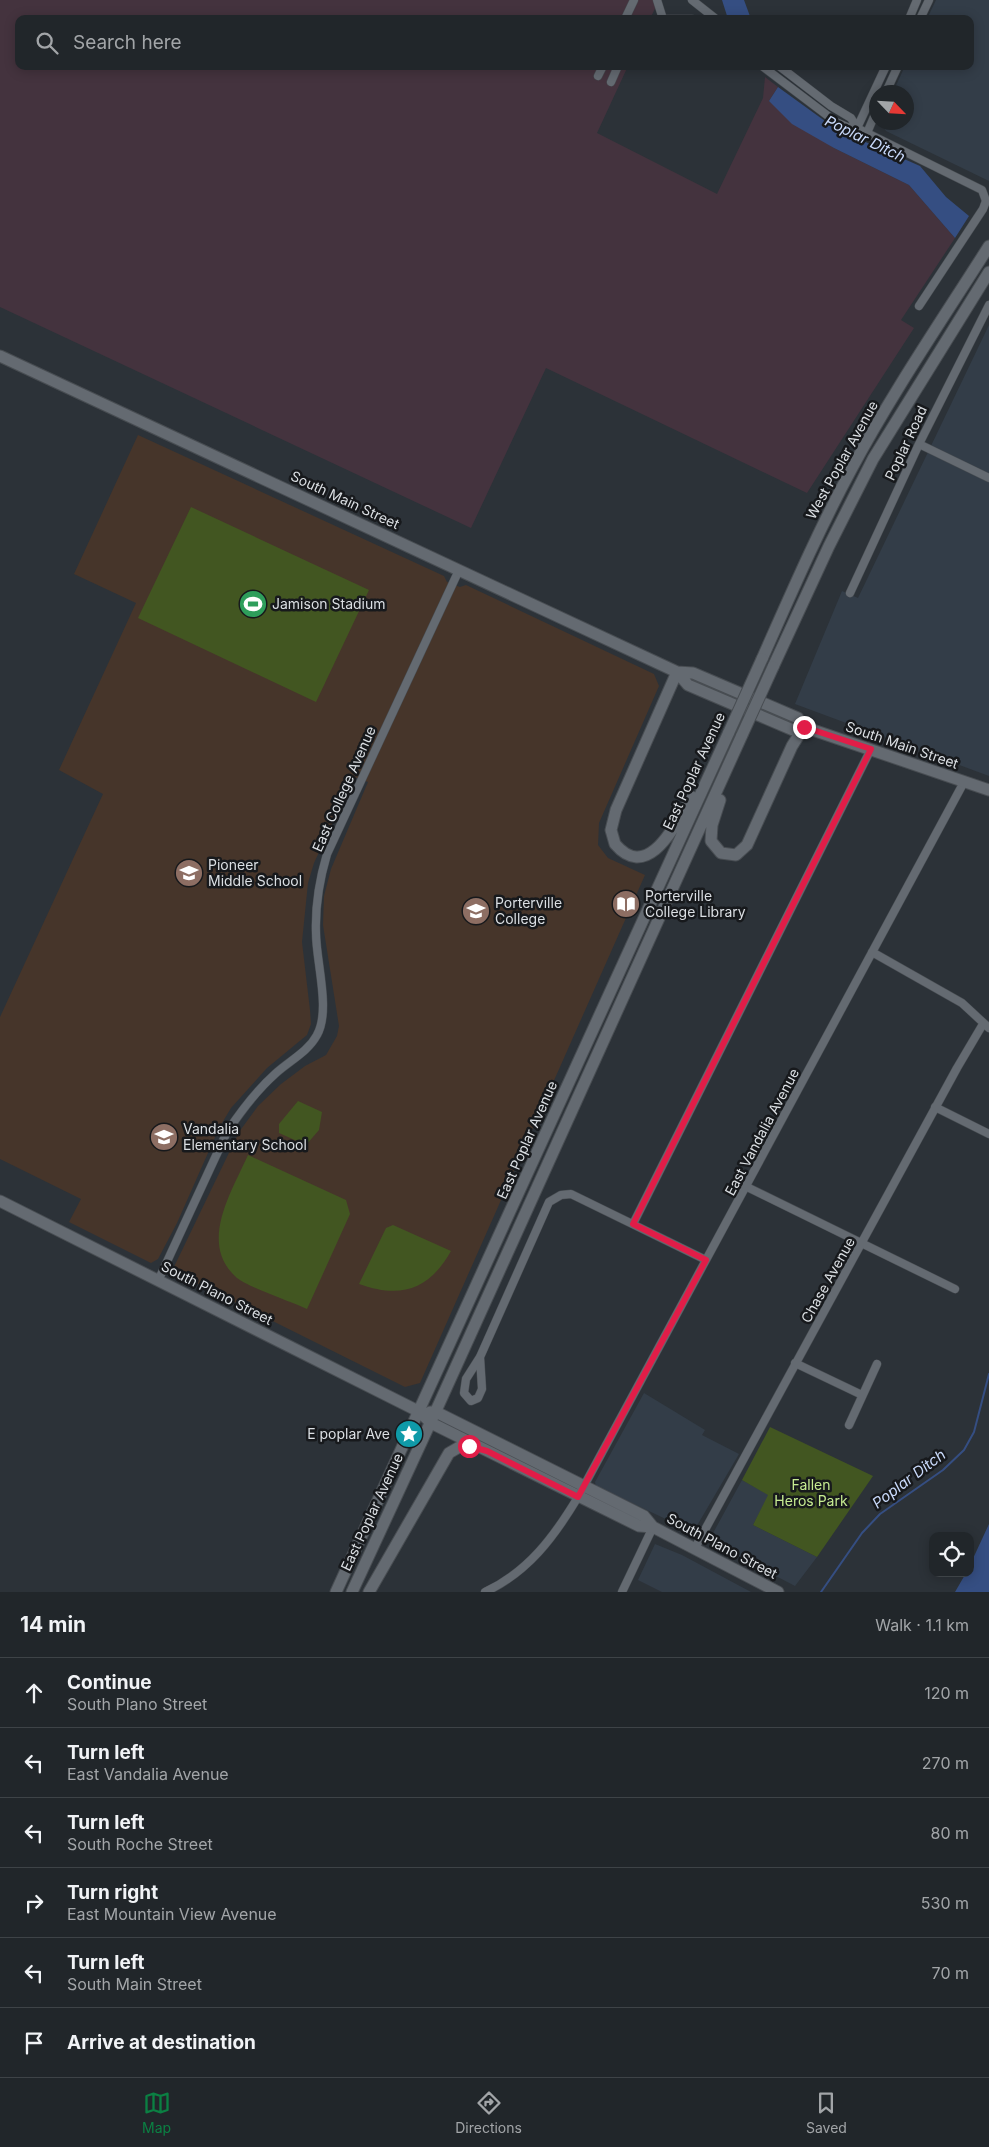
<!DOCTYPE html>
<meta charset="utf-8">
<style>
:root{--surface:#21262a;--page:#2d3236;--text:#f1f3f6;--muted:#a2a5a8;--line:#3e4347;--accent:#0b8043}
body{margin:0;font-family:Inter,sans-serif;background:var(--page);color:var(--text)}
.controls{position:absolute;right:15px;bottom:15px;display:grid;overflow:hidden;border-radius:10px;box-shadow:0 2px 12px #0003}
.controls button{width:45px;height:45px;display:grid;place-items:center;padding:0;border:0;border-bottom:1px solid var(--line);background:var(--surface);color:var(--text);font:25px sans-serif}
.compass{position:absolute;left:869px;top:85px;width:45px;height:45px;border-radius:50%;background:var(--surface);box-shadow:0 2px 12px #0003;rotate:115deg}
.stop{position:absolute;width:15px;height:15px;margin:-11px;border:4px solid #e11d48;border-radius:50%;background:#fff}
.stop.end{background:#e11d48;border-color:#fff;box-shadow:0 1px 5px #0008}
.list{margin:0;padding:0;list-style:none}
h2{display:flex;justify-content:space-between;align-items:center;height:65px;margin:0;padding:0 20px;font-size:21px}
h2 small{font-size:16px;font-weight:400;color:var(--muted)}
.list li{display:grid;grid-template-columns:32px 1fr auto;gap:15px;align-items:center;box-sizing:border-box;height:70px;padding:0 20px;border-top:1px solid var(--line)}
.list b{display:block;font-size:19px;white-space:nowrap}
.list p{margin:0;font-size:16px;white-space:nowrap;color:var(--muted)}
.list em{font-size:16px;font-style:normal;color:var(--muted)}
.icon{flex:none;width:28px;height:28px;fill:none;stroke:currentColor;stroke-width:2;stroke-linecap:round;stroke-linejoin:round}
.map{position:relative;flex:none;width:989px;height:1592px;overflow:hidden}
.search{position:absolute;background:var(--surface);box-shadow:0 2px 12px #0003;left:15px;right:15px;top:15px;height:55px;display:flex;align-items:center;gap:12px;box-sizing:border-box;padding:0 18px;border-radius:10px;color:var(--muted);font-size:19px}
.sheet{height:485px;background:var(--surface)}
nav{display:flex;justify-content:space-around;align-items:center;box-sizing:border-box;height:70px;border-top:1px solid var(--line);background:var(--surface);font-size:14px;color:var(--muted)}
nav a{display:grid;justify-items:center;gap:2px}
nav .on{color:var(--accent)}
.map>svg:first-child{display:block}
.built{fill:#333d48}
.industrial{fill:#44333e}
.education{fill:#46352a}
.green{fill:#425621}
.water{fill:#354e82}
.lines{fill:none;stroke-linecap:round;stroke-linejoin:round}
.stream{stroke:#354e82;stroke-width:2}
.minor-casing{stroke:#484d52;stroke-width:9}
.secondary-casing{stroke:#484d52;stroke-width:13}
.minor{stroke:#646a71;stroke-width:8}
.secondary{stroke:#646a71;stroke-width:11}
.secondary-bridge-casing{stroke:#484d52;stroke-width:13;stroke-linecap:butt}
.secondary-bridge{stroke:#646a71;stroke-width:11}
.route{stroke:#e11d48;stroke-width:6}
.labels{text-anchor:middle;stroke-width:5;stroke-linejoin:round;paint-order:stroke}
.street-label{font-size:14px;fill:#dbdfe3;stroke:#17191c}
.poi-label{font-size:14px;fill:#dbdfe3;stroke:#17191c;text-anchor:start}
.park-label{font-size:14px;fill:#c6eb91;stroke:#17191c}
.water-label{font-size:15px;font-style:italic;fill:#c9dafb;stroke:#17191c}
</style>
<div class="map">
<svg width="989" height="1592" viewBox="0 0 989 1592">
<rect width="100%" height="100%" fill="#2c3238"/>
<path class="built" d="M936,0H989V181L886,131L882,125V123L906,122V92H893L905,66H970V19H927Z
M989,325V776L795,704L842,591L858,598Z
M644,1393L705,1430L702,1435L739,1454L695,1529L689,1530L596,1486L595,1482Z
M742,1480L769,1495L753,1525L817,1557L795,1586L715,1544L712,1535Z
M655,1544L682,1555L751,1592H662L638,1580Z"/>
<path class="industrial" d="M0,0H659L650,19H19V66H628L597,133L717,194L763,98L765,77L778,87L769,101L834,148L909,185L955,238L901,320L914,328L807,493L546,368L471,528L0,307Z"/>
<path class="education" d="M138,435L444,576L447,582L460,587L466,585L654,674L659,686L599,823L598,845L608,858L645,875L420,1383L405,1387L172,1271L239,1132L258,1106L281,1084L305,1066L326,1055L337,1036L339,1026L323,925L324,896L331,869L368,782L354,777L314,863L308,883L302,942L310,1010L311,1024L307,1035L267,1068L231,1108L219,1128L177,1223L158,1259L151,1263L69,1222L81,1199L0,1159V1017L103,794L59,770L136,603L74,574Z"/>
<path class="green" d="M191,507L369,590L316,702L138,618Z
M298,1101L322,1112L319,1130L306,1145L279,1133V1124Z
M248,1155L346,1200L350,1214L307,1309C292,1302 248,1287 237,1278C198,1244 231,1193 248,1155Z
M393,1225L451,1251C429,1290 401,1299 359,1284L386,1228Z
M770,1427L873,1476L817,1557L753,1525L768,1495L742,1480Z"/>
<path class="water" d="M722,0H744L751,19H728Z
M778,87L836,129L920,166L946,197L969,216L955,238L909,185L834,148L792,124L769,101Z
M989,1524V1592H955L966,1573H970V1565Z"/>
<g class="lines">
<path class="stream" d="M821,1592L862,1533L880,1514L943,1470L964,1450L974,1432L989,1374"/>
<defs>
<path id="minor" d="M657,0L663,19
M692,0L716,19
M625,19L634,0
M665,19H692
M909,19L917,0
M920,19L929,0
M762,66L836,122L847,127L857,128L982,190L986,201L983,209L919,306
M779,66L831,106L851,118L857,128
M598,76L603,66
M611,82L618,66
M886,92L898,66
M857,128L886,66
M867,133L876,112
M919,444L989,478
M850,593L919,444L989,305
M872,952L962,1003L989,1028
M935,1107L989,1134
M747,1187L955,1289
M633,1224L871,749
M158,1281L227,1132C241,1111 256,1091 275,1074C289,1061 308,1052 317,1035C331,1010 316,962 316,933C315,905 319,881 327,854L459,570
M480,1357L482,1389L478,1398L471,1401L464,1393L466,1379L480,1357L549,1202L561,1195L571,1194L706,1260
M795,1363L862,1395
M849,1425L877,1364
M695,1548L957,1068L983,1024
M485,1592C528,1572 554,1537 578,1497L964,782
M622,1592L653,1527"/>
<path id="secondary" d="M0,356L677,672L693,673L798,718L804,727
M762,659C790,596 818,531 851,470C892,393 942,320 989,246
M773,667L829,546L873,459L989,272
M677,672L616,810L611,830L615,844C649,884 677,821 692,797
M677,672L688,685L793,730L804,727L989,790
M720,800L712,825L711,841L721,853L736,855L747,845L792,746L804,727
M0,1201L420,1412L431,1423L639,1526L653,1527L778,1592
M430,1412H436L644,1516L653,1527
M336,1592L729,732
M352,1592L439,1404L742,735
M369,1592L449,1453L461,1446L473,1447"/>
</defs>
<use href="#minor" class="minor-casing"/>
<use href="#secondary" class="secondary-casing"/>
<use href="#minor" class="minor"/>
<use href="#secondary" class="secondary"/>
<defs>
<path id="secondary-bridge" d="M729,732L762,659
M742,735L773,667"/>
</defs>
<use href="#secondary-bridge" class="secondary-bridge-casing"/>
<use href="#secondary-bridge" class="secondary-bridge"/>
</g>
<g class="lines">
<path class="route" d="M469,1446L487,1451L578,1497L706,1260L633,1224L871,749L804,727"/>
</g>
<defs>
<symbol id="stadium-disc" viewBox="-11 -11 22 22"><circle r="9.5" fill="#2e9e5b" stroke="#17191c"/><path d="M0-5a6.5 5 0 1 0 0 10a6.5 5 0 1 0 0-10ZM-3.5-1.8h7v3.6h-7Z" fill="#fff"/></symbol>
<symbol id="school-disc" viewBox="-11 -11 22 22"><circle r="9.5" fill="#8d6e63" stroke="#17191c"/><path d="M0-5L7-2L0 1L-7-2ZM-4 1L0 2.5L4 1V4Q0 6-4 4Z" fill="#fff"/></symbol>
<symbol id="library-disc" viewBox="-11 -11 22 22"><circle r="9.5" fill="#8d6e63" stroke="#17191c"/><path d="M-6-4Q-3-5.5-.7-3.5V5Q-3 3-6 4ZM6-4Q3-5.5 .7-3.5V5Q3 3 6 4Z" fill="#fff"/></symbol>
<symbol id="university-disc" viewBox="-11 -11 22 22"><circle r="9.5" fill="#8d6e63" stroke="#17191c"/><path d="M0-5L7-2L0 1L-7-2ZM-4 1L0 2.5L4 1V4Q0 6-4 4Z" fill="#fff"/></symbol>
<symbol id="sight-disc" viewBox="-11 -11 22 22"><circle r="9.5" fill="#0f9aa8" stroke="#17191c"/><path d="M0-6L1.8-2.2L6-1.7L2.9 1.2L3.7 5.4L0 3.3L-3.7 5.4L-2.9 1.2L-6-1.7L-1.8-2.2Z" fill="#fff"/></symbol>
</defs>
<g fill-rule="evenodd">
<use href="#stadium-disc" x="237" y="588" width="32" height="32"/>
<use href="#school-disc" x="173" y="857" width="32" height="32"/>
<use href="#library-disc" x="610" y="888" width="32" height="32"/>
<use href="#university-disc" x="460" y="895" width="32" height="32"/>
<use href="#school-disc" x="148" y="1121" width="32" height="32"/>
<use href="#sight-disc" x="393" y="1418" width="32" height="32"/>
</g>
<g class="labels">
<g class="street-label">
<text transform="translate(906 443) rotate(-65)" y="5">Poplar Road</text>
<text transform="translate(842 460) rotate(-61)" y="5">West Poplar Avenue</text>
<text transform="translate(345 500) rotate(25)" y="5">South Main Street</text>
<text transform="translate(902 745) rotate(19)" y="5">South Main Street</text>
<text transform="translate(694 771) rotate(-65)" y="5">East Poplar Avenue</text>
<text transform="translate(344 789) rotate(-66)" y="5">East College Avenue</text>
<text transform="translate(762 1132) rotate(-62)" y="5">East Vandalia Avenue</text>
<text transform="translate(527 1140) rotate(-66)" y="5">East Poplar Avenue</text>
<text transform="translate(828 1280) rotate(-61)" y="5">Chase Avenue</text>
<text transform="translate(217 1293) rotate(27)" y="5">South Plano Street</text>
<text transform="translate(372 1512) rotate(-65)" y="5">East Poplar Avenue</text>
<text transform="translate(722 1546) rotate(28)" y="5">South Plano Street</text>
</g>
<g class="poi-label">
<text x="272" y="609">Jamison Stadium</text>
<text x="208" y="870">Pioneer<tspan x="208" dy="16">Middle School</tspan></text>
<text x="645" y="901">Porterville<tspan x="645" dy="16">College Library</tspan></text>
<text x="495" y="908">Porterville<tspan x="495" dy="16">College</tspan></text>
<text x="183" y="1134">Vandalia<tspan x="183" dy="16">Elementary School</tspan></text>
<text x="390" y="1439" text-anchor="end">E poplar Ave</text>
</g>
<g class="park-label">
<text x="811" y="1490">Fallen<tspan x="811" dy="16">Heros Park</tspan></text>
</g>
<g class="water-label">
<text transform="translate(865 139) rotate(26)" y="5">Poplar Ditch</text>
<text transform="translate(909 1479) rotate(-37)" y="5">Poplar Ditch</text>
</g>
</g>
</svg>
<div class="controls">
<button><svg class="icon" aria-label="locate" viewBox="0 0 24 24"><circle cx="12" cy="12" r="6"/><path d="M12 2v4M12 18v4M2 12h4M18 12h4"/></svg></button>
</div>
<svg class="compass" viewBox="-18 -18 36 36"><path d="M0-13l5 13h-10z" fill="#e53935"/><path d="M0 13l5-13h-10z" fill="#a2a5a8"/></svg>
<div class="stop" style="left:469px;top:1446px"></div>
<div class="stop end" style="left:804px;top:727px"></div>
<div class="search"><svg class="icon" aria-label="search" viewBox="0 0 24 24"><circle cx="10" cy="10" r="6"/><path d="M15 15l6 6"/></svg>Search here</div>
</div>
<section class="sheet">
<h2>14 min<small>Walk · 1.1 km</small></h2>
<ul class="list">
<li><svg class="icon" aria-label="ahead" viewBox="0 0 24 24"><path d="M12 20V5M6 11l6-6 6 6"/></svg><div><b>Continue</b><p>South Plano Street</p></div><em>120 m</em></li>
<li><svg class="icon" aria-label="left" viewBox="0 0 24 24"><path d="M17 20v-9H6M10 6l-5 5 5 5"/></svg><div><b>Turn left</b><p>East Vandalia Avenue</p></div><em>270 m</em></li>
<li><svg class="icon" aria-label="left" viewBox="0 0 24 24"><path d="M17 20v-9H6M10 6l-5 5 5 5"/></svg><div><b>Turn left</b><p>South Roche Street</p></div><em>80 m</em></li>
<li><svg class="icon" aria-label="right" viewBox="0 0 24 24"><path d="M7 20v-9h11M14 6l5 5-5 5"/></svg><div><b>Turn right</b><p>East Mountain View Avenue</p></div><em>530 m</em></li>
<li><svg class="icon" aria-label="left" viewBox="0 0 24 24"><path d="M17 20v-9H6M10 6l-5 5 5 5"/></svg><div><b>Turn left</b><p>South Main Street</p></div><em>70 m</em></li>
<li><svg class="icon" aria-label="arrive" viewBox="0 0 24 24"><path d="M6 21V4h12l-3 4 3 4H6"/></svg><div><b>Arrive at destination</b></div></li>
</ul>
</section>
<nav>
<a class="on"><svg class="icon" aria-label="map" viewBox="0 0 24 24"><path d="M3 6l6-2 6 2 6-2v14l-6 2-6-2-6 2zM9 4v14M15 6v14"/></svg>Map</a>
<a><svg class="icon" aria-label="directions" viewBox="0 0 24 24"><path d="M12 3l9 9-9 9-9-9zM9 14v-3h6M13 9l2 2-2 2"/></svg>Directions</a>
<a><svg class="icon" aria-label="saved" viewBox="0 0 24 24"><path d="M7 4h10v16l-5-4-5 4z"/></svg>Saved</a>
</nav>
